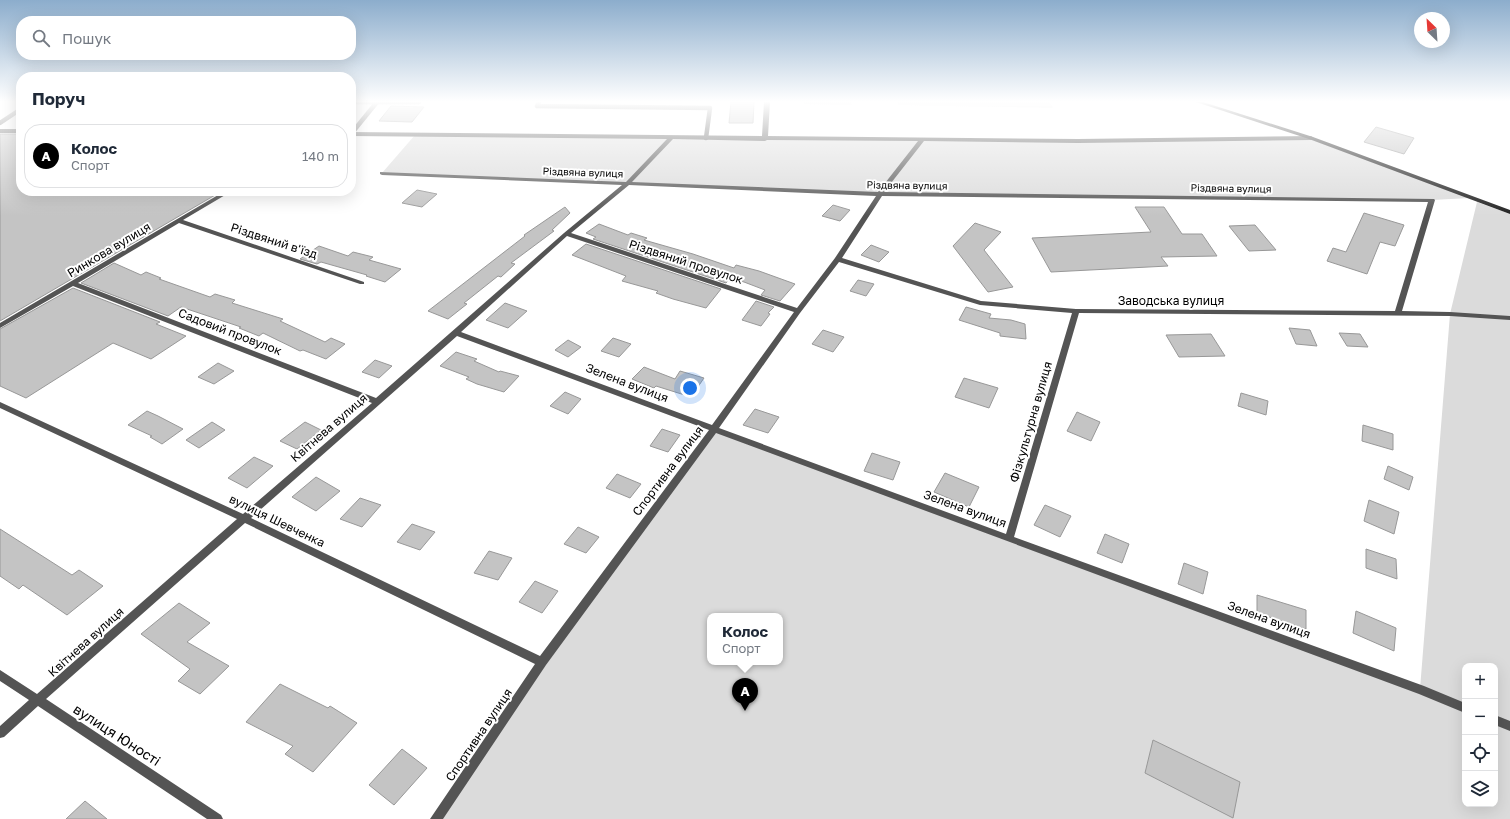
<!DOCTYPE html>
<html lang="uk">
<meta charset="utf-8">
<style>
:root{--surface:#fff;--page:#f2f2f3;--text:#1f2937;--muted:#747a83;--line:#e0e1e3;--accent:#000}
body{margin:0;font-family:"Golos Text",sans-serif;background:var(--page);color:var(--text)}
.controls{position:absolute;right:12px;bottom:12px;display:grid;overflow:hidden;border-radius:8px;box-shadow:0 4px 16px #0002}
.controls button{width:36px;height:36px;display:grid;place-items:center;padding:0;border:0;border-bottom:1px solid var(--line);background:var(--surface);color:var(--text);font:20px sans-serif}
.compass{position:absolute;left:1414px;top:12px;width:36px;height:36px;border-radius:50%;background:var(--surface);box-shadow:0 4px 16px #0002;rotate:335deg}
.you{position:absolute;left:690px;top:388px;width:14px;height:14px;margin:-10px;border:3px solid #fff;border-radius:50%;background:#1a73e8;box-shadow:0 0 0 6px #1a73e833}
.badge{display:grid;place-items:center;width:26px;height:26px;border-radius:50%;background:var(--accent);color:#fff;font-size:13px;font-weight:700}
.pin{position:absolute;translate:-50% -33px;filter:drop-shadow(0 1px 2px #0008)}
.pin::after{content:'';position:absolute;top:21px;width:14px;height:12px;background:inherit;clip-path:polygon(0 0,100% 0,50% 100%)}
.popup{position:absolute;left:707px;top:613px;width:76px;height:52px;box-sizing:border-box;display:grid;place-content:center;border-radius:8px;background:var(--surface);filter:drop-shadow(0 1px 3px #0005);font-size:13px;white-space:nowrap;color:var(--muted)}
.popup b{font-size:15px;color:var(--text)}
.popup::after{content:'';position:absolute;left:50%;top:100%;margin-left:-8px;border:8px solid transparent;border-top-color:var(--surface)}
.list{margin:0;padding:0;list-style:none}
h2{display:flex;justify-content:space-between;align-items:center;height:52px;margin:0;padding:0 16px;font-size:17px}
h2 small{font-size:13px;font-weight:400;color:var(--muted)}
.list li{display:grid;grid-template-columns:26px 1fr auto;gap:12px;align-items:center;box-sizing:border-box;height:64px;margin:0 8px 8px;padding:0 8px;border:1px solid var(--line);border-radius:16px}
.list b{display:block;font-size:15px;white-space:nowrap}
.list p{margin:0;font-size:13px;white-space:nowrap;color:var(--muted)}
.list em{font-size:13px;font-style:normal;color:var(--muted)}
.icon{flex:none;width:22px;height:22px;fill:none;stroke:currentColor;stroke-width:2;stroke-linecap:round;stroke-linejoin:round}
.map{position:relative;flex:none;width:1510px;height:819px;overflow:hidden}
.search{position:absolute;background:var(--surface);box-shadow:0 4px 16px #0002;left:16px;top:16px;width:340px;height:44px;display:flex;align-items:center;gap:10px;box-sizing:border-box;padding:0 14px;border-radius:16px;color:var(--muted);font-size:15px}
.panel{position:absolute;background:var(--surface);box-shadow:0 4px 16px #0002;left:16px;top:72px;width:340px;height:124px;border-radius:16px}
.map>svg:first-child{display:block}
.green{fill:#dbdbdb;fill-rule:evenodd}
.building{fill:#c4c4c4;stroke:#989898}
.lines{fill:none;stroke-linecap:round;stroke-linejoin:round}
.lane{stroke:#545454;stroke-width:4.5}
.street{fill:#545454;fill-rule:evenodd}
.secondary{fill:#212121;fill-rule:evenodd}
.labels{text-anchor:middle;stroke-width:4;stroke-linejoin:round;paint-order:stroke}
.far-street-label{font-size:10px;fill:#000;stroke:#fff}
.street-label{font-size:12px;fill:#000;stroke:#fff}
.near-street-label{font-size:14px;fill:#000;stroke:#fff}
</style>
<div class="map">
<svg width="1510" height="819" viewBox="0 0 1510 819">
<rect width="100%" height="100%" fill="#fff"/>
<path class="green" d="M804,102H851L852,105L804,104Z
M897,102H1050L1053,108L898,105Z
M415,135L1078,141L1310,139L1470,198L1432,200L880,194L382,173Z
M1477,202L1510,214V819H436L714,429L1420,689L1450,314ZM710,616H780V662H710ZM1465,666H1495V804H1465Z"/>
<path class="building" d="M731,102H754L753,123H729Z
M391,106L424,107L412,122L379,121Z
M1376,127L1414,138L1404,154L1364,142Z
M0,134H21V191H222L0,321Z
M417,190L437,194L422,207L402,203Z
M833,205L850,210L840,221L822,216Z
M565,207L570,213L552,230L554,231L511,263L515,264L501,277L498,276L464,303L467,304L448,319L428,311L525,236L524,235Z
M1135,207H1164L1182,234H1202L1217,256L1161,257L1168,266L1051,272L1032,238L1151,232Z
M1364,213L1404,225L1395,246L1380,242L1367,274L1327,261L1333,248L1346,252Z
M975,223L1001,232L984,250L1013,287L988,292L953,246Z
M599,224L628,235L631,233L647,238L644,240L693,254L734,268L736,265L759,271L795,284L780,301L761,295L765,290L744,282L730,278L726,283L593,239L596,237L586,233Z
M1255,225L1276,250L1249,251L1229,226Z
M586,244L721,289L706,308L673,299L656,293L658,291L622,281L626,276L572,255Z
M871,245L889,252L879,262L861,255Z
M319,246L348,256L353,252L373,257L369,260L401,269L385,282L366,276L367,275L321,262L317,264L300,259Z
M114,263L141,275L146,272L161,278L159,279L210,297L215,294L235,300L232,303L283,319L280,321L325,342L331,338L345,344L326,359L303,350L300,351L263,333L259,336L239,328L241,327L181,307L168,316L81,283Z
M858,280L874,284L866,296L850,291Z
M73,288L160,322L156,324L186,336L151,359L113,343L26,398L0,386V329Z
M756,301L774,307L768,313L770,314L761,326L742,320Z
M505,303L527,311L508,328L486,320Z
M966,307L991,314L989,318L1011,320L1025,324L1026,339L1000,336V333L959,320Z
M1289,328L1310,330L1317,346L1296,344Z
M823,330L844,337L833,352L812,344Z
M1339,333L1360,334L1368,347L1347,346Z
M1211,334L1225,356L1179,357L1166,335Z
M613,338L631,344L619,357L601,351Z
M568,340L581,347L568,357L555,350Z
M456,352L477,359L474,361L499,372L500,371L519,376L504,392L477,384L466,379L469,377L440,366Z
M375,360L392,366L379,378L362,372Z
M218,363L234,371L214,384L198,377Z
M644,367L675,379L680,371L704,378L691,397L656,386L654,388L632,379Z
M964,378L998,388L989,408L955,397Z
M565,392L581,399L568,414L550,406Z
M1241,393L1268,401L1266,415L1238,406Z
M755,409L779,417L768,433L743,425Z
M147,411L158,416L183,429L162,444L150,437L152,436L128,425Z
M1077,412L1100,422L1091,441L1067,431Z
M212,422L225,430L199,448L186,440Z
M305,422L321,430L297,449L280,441Z
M1363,425L1393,434V450L1362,441Z
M662,429L680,435L668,452L650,446Z
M872,453L900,462L893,480L864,471Z
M254,457L273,466L247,488L228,478Z
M1388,466L1413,477L1409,490L1384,479Z
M945,473L979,487L969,507L934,492Z
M617,474L641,484L630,498L606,488Z
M316,477L340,491L316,511L292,497Z
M360,498L381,505L362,527L340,519Z
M1369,500L1399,512L1394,534L1364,521Z
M1045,505L1071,516L1060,537L1034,525Z
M412,524L435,532L420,550L397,542Z
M578,527L599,537L586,553L564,544Z
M0,529L72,575L79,570L103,586L67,615L23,585L19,589L0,576Z
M1105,534L1129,544L1122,563L1097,553Z
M1366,549L1396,559L1397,579L1366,568Z
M489,551L512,558L498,580L474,573Z
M1184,563L1208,572L1203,594L1178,584Z
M535,581L558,591L542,613L519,602Z
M1257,595L1306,610V629L1257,613Z
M179,603L210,623L187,642L229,666L200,694L178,681L190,669L141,634Z
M1356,611L1396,628L1394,651L1353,633Z
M280,684L328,708L330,706L357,723L313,772L285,754L293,746L246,722Z
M1153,740L1240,782L1233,818L1145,773Z
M402,749L427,768L394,805L369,785Z
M85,801L107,819H66Z"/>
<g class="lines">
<path class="lane" d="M351,102H419
M539,102L537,106L710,108L706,138
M0,123L21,109
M351,134L377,102"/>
<path class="street" d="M764,102H770L768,136L1078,139L1311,136L1314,138L1311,140L1078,143L924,141L884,192L1434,199L1435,200L1402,311L1450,312L1510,316V320L1450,316L1079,313L1014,537L1424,686L1465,703V713L1419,694L716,433L546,665L443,819H430L535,664L245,523L46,699L221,815L223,819H207L38,706L4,737L0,738V726L29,700L0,681V670L37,694L237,519L0,408V402L243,514L372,403L73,286L0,328V323L225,191H232L183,220L364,282V284H360L179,223L78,283L376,398L564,233L622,185L382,175L380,174V172L626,182L667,139L351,136V132L762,136ZM673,139L765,141L767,140L918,141L878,192L632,182ZM629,185L876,196L835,258L797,308L571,233ZM882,196L1428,202L1395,311L1076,309L981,301L842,258ZM567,236L794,312L712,425L461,332ZM839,262L980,305L1072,313L1006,534L719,428L800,313ZM457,336L709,430L540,656L251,518Z
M0,129H21V133H0Z
M1495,715L1510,721V731L1495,725Z"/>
<path class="secondary" d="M1196,102H1203L1313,137L1510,210V214L1309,139Z"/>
</g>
<linearGradient id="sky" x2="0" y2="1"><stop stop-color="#8cadcc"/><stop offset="0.47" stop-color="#fff"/><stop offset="1" stop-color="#fff" stop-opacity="0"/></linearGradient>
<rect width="1510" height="216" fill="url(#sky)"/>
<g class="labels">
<g class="far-street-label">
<text transform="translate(583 172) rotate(2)" y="4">Різдвяна вулиця</text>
<text transform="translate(907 185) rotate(1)" y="4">Різдвяна вулиця</text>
<text transform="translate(1231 188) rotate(1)" y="4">Різдвяна вулиця</text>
</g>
<g class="street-label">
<text transform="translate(274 241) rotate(18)" y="4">Різдвяний в'їзд</text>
<text transform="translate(109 250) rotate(-31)" y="4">Ринкова вулиця</text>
<text transform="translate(686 262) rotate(18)" y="4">Різдвяний провулок</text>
<text x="1171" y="305">Заводська вулиця</text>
<text transform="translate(230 332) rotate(21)" y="4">Садовий провулок</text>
<text transform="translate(627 383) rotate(21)" y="4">Зелена вулиця</text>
<text transform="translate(1031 422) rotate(-74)" y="4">Фізкультурна вулиця</text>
<text transform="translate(329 428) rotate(-41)" y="4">Квітнева вулиця</text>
<text transform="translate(668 471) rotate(-53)" y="4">Спортивна вулиця</text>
<text transform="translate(965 509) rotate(20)" y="4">Зелена вулиця</text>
<text transform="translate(277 521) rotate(26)" y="4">вулиця Шевченка</text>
<text transform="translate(1269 620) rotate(20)" y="4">Зелена вулиця</text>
<text transform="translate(86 642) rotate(-42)" y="4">Квітнева вулиця</text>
<text transform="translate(479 735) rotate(-56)" y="4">Спортивна вулиця</text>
</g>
<g class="near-street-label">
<text transform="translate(117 735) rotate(33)" y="5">вулиця Юності</text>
</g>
</g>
</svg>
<div class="controls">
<button>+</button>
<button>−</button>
<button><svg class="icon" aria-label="locate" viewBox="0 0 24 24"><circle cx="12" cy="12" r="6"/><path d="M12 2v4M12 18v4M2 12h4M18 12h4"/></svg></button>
<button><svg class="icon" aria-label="layers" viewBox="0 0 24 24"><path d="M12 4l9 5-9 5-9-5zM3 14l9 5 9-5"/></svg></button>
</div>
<svg class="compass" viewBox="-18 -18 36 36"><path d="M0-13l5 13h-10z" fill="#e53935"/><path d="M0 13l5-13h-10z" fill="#747a83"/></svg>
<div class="you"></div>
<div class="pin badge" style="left:745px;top:711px">A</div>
<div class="popup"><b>Колос</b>Спорт</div>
<div class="search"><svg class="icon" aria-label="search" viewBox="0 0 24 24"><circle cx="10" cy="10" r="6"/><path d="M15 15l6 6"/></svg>Пошук</div>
<section class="panel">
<h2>Поруч<small></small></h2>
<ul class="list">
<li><span class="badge">A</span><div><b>Колос</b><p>Спорт</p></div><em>140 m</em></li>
</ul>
</section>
</div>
